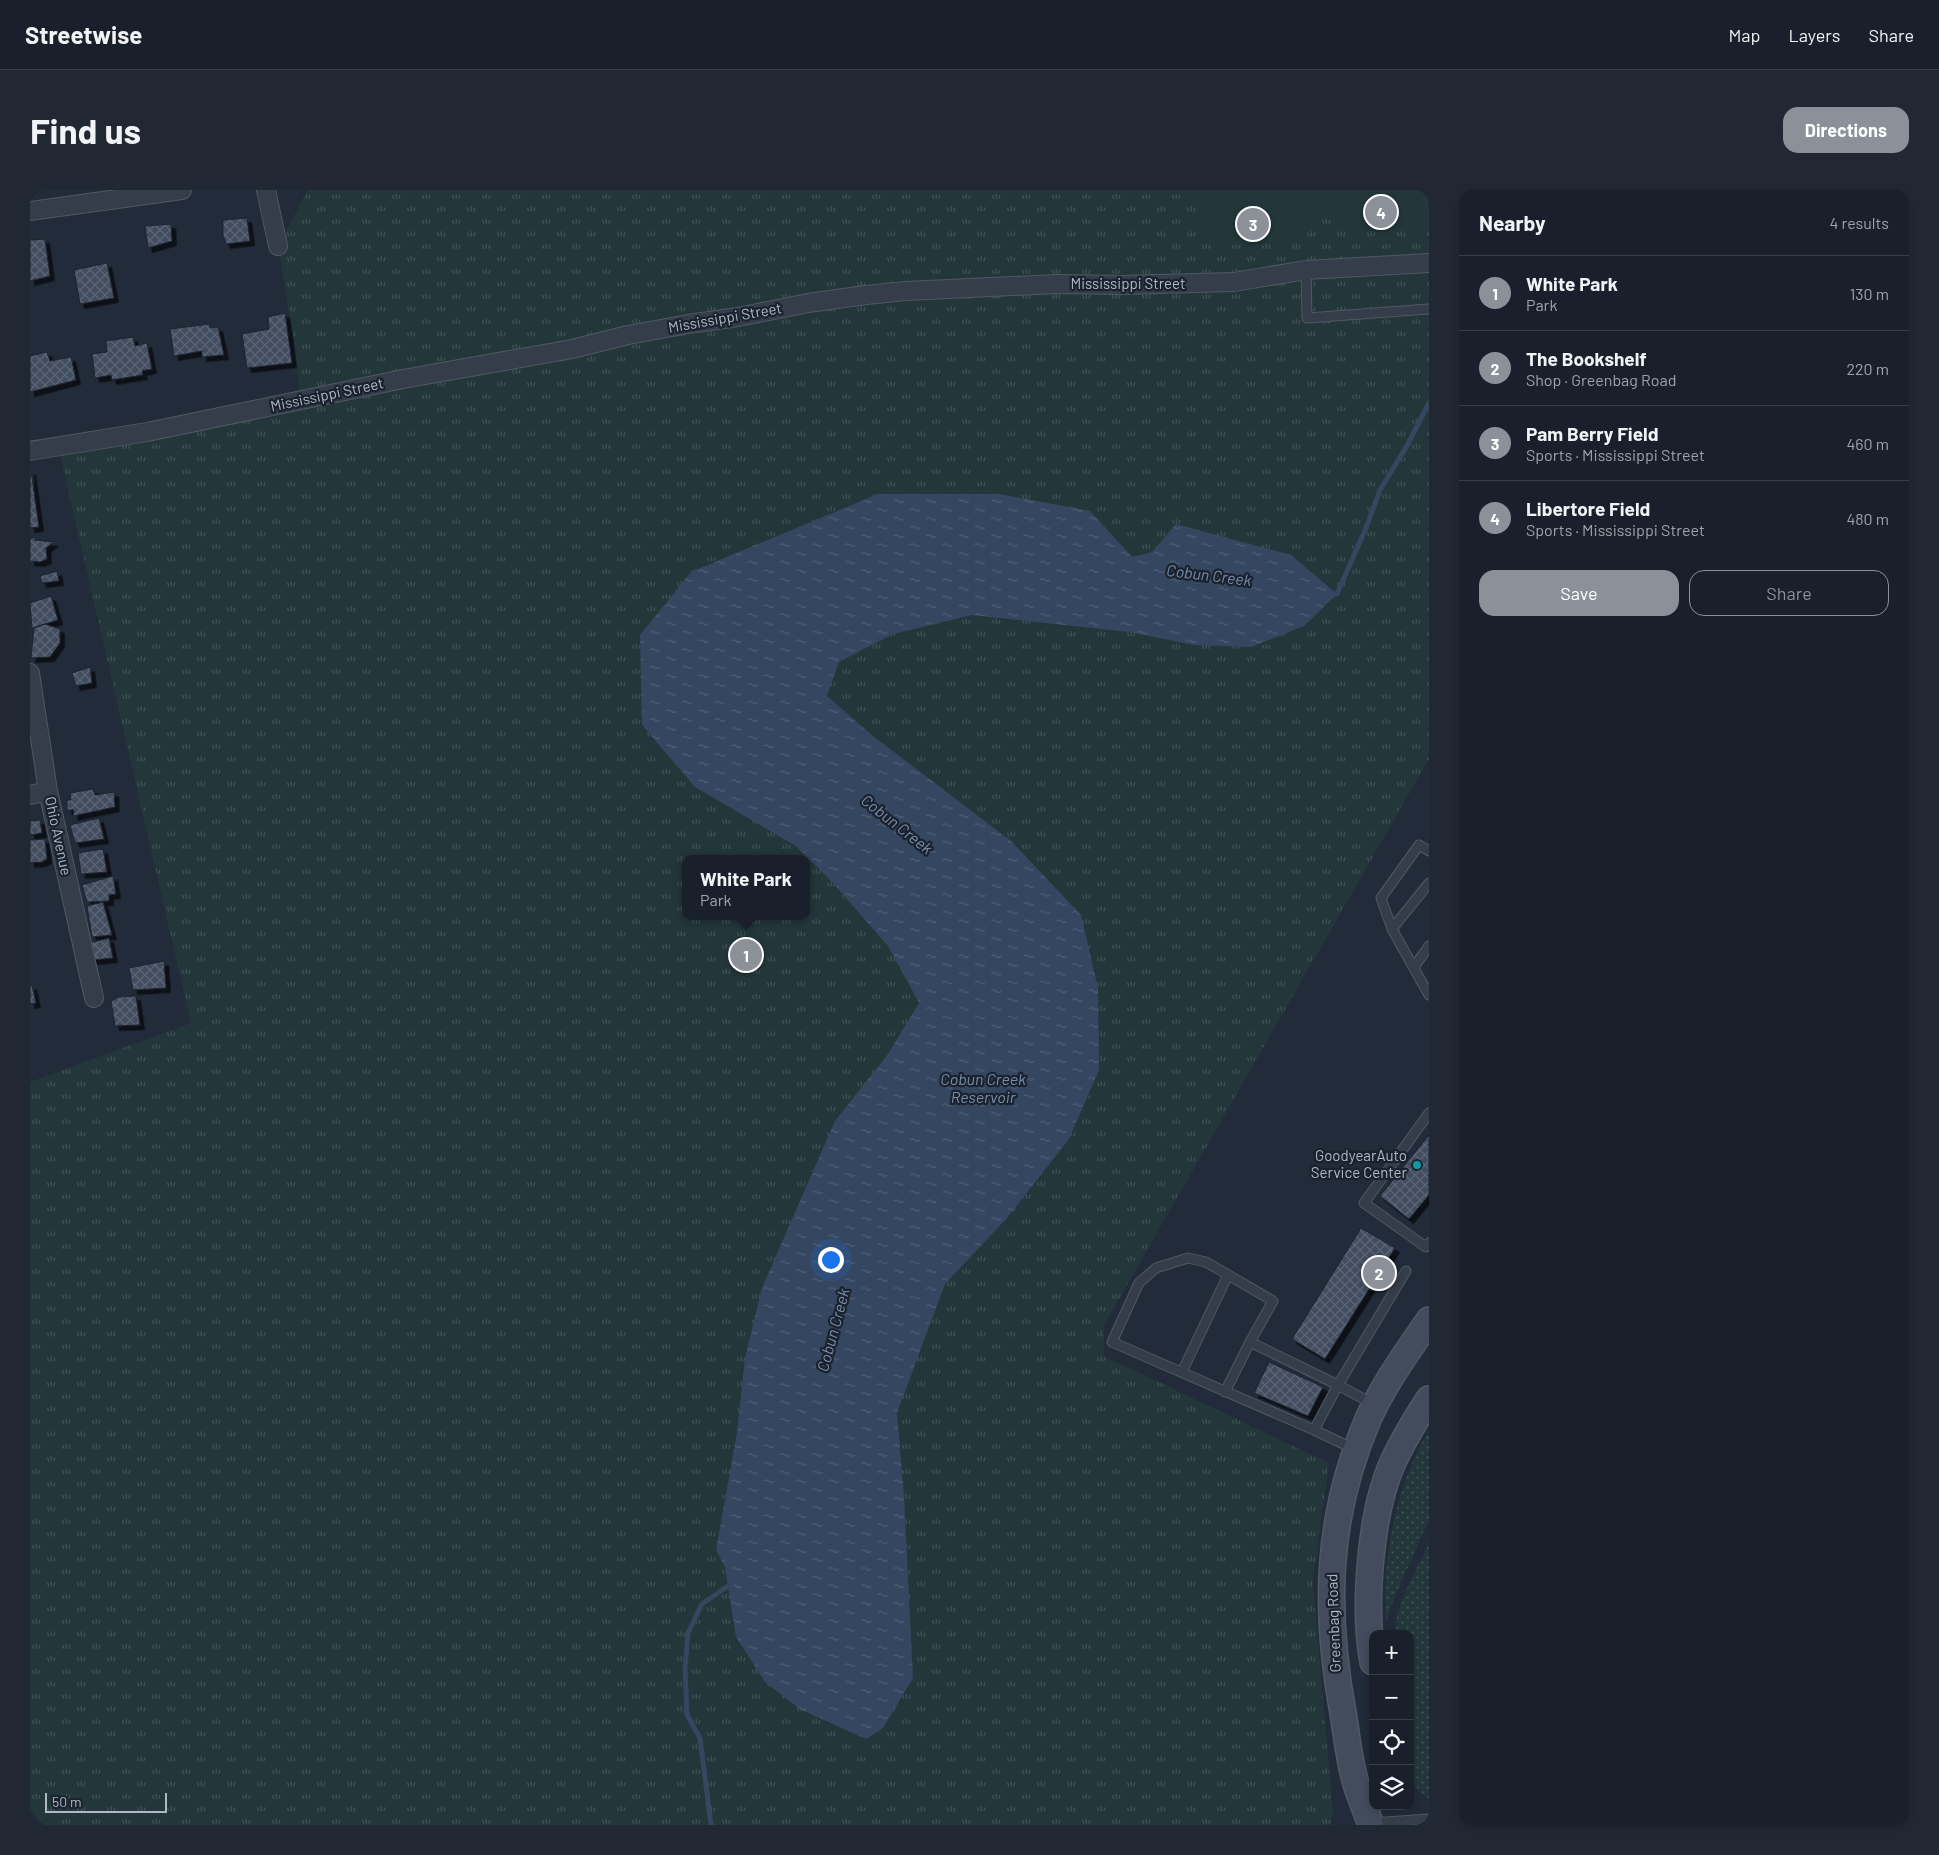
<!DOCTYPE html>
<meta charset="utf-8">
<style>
:root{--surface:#19202b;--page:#222833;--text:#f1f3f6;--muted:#9fa3a9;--line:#373e47;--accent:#8c9099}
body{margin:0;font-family:Barlow,sans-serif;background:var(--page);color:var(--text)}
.controls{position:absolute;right:15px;bottom:15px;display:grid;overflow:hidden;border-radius:10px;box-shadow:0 2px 8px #0003}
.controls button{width:45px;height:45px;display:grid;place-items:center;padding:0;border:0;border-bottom:1px solid var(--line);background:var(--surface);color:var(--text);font:25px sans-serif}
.scale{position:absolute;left:15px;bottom:12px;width:122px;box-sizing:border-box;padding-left:5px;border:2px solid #b0b8c6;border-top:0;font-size:14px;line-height:18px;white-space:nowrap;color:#b0b8c6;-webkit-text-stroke:4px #1a222e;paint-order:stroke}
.you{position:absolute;left:800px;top:1069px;width:18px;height:18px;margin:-12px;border:4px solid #fff;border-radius:50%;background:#1a73e8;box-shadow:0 0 0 8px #1a73e833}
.badge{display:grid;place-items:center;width:32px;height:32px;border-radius:50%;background:var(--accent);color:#fff;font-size:16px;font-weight:700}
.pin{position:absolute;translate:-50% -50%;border:2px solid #fff;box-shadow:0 1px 5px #0006}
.popup{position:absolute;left:652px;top:665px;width:128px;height:65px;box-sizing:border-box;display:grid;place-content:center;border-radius:10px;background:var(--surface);filter:drop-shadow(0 1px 4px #0005);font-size:16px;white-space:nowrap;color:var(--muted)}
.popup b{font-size:19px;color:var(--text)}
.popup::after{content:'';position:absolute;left:50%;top:100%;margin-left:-10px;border:10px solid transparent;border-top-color:var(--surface)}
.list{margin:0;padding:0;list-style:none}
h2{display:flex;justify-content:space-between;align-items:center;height:65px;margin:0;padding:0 20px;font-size:21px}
h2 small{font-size:16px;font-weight:400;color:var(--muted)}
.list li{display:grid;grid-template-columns:32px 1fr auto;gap:15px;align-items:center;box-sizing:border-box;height:75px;padding:0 20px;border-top:1px solid var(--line)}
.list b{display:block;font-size:19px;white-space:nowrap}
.list p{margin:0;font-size:16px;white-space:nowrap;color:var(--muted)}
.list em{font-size:16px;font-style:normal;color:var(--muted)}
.actions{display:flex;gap:10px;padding:15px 20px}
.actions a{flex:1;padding:11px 0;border:1px solid var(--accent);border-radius:15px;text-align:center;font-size:18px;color:var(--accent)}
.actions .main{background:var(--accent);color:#fff}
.icon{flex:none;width:28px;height:28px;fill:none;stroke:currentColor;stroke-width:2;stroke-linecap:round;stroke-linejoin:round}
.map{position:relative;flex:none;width:1399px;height:1635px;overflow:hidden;border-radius:15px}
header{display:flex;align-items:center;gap:30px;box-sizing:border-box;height:70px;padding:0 25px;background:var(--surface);border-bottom:1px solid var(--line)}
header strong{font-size:24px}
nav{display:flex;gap:28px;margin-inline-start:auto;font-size:18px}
.intro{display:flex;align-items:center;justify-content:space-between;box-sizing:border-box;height:120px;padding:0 30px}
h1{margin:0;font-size:35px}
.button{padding:12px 22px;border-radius:15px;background:var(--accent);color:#fff;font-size:18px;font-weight:700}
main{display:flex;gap:30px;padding:0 30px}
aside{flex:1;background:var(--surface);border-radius:15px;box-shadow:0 2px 8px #0003}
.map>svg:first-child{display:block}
.grass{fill:url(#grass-dots)}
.park{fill:url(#park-tufts);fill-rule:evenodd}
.garden{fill:#23373a}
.water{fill:url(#water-ripples)}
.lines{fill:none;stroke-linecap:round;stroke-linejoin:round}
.stream{stroke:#354660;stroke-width:5}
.building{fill:url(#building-cross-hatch);stroke:#1c2430;filter:url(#shadow)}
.service-casing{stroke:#505864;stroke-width:11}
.minor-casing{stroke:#505864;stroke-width:20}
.secondary-casing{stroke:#505864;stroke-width:28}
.service{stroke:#353d4a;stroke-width:9}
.minor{stroke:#353d4a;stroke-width:18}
.secondary{stroke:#434c5d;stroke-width:25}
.culture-dot{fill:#0f9aa8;stroke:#1a222e;stroke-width:2}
.labels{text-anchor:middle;stroke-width:4.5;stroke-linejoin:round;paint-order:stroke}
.street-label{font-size:15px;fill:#b0b8c6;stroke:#1a222e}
.poi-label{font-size:15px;fill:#b0b8c6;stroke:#1a222e;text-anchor:end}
.water-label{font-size:16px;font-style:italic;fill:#788eae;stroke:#1a222e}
</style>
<header>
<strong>Streetwise</strong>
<nav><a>Map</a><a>Layers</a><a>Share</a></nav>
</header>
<div class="intro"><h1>Find us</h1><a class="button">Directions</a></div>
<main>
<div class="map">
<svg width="1399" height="1635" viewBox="0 0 1399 1635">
<defs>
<pattern id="grass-dots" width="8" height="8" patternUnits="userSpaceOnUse" patternTransform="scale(1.25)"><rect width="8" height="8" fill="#23373a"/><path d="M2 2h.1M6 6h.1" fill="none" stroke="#405255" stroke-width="1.8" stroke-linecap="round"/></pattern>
<pattern id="park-tufts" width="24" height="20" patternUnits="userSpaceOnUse" patternTransform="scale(1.25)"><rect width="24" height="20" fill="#23373a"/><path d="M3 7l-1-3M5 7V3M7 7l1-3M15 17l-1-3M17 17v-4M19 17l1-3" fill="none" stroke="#405255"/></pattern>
<pattern id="water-ripples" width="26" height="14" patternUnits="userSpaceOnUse" patternTransform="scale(1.25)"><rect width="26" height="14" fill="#354660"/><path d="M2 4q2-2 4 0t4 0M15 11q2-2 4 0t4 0" fill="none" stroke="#505f75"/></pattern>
<pattern id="building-cross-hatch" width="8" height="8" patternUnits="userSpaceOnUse" patternTransform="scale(1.25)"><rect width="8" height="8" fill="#424e5e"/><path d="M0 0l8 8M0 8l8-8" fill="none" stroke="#5b6574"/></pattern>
<filter id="shadow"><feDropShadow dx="4.5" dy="4.5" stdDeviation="0" flood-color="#0009"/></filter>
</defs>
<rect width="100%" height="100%" fill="#212b39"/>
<path class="grass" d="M1399,1240V1330L1363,1411L1356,1431C1352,1367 1366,1295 1399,1240Z
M1399,1353V1609L1387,1599L1380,1587V1444H1365C1365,1415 1387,1379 1399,1353Z"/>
<path class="park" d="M278,0H1399V569L1074,1135V1166L1299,1273L1283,1392L1303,1623L1301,1635H14L0,1619V892L161,833L28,256L270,210L265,157L248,56ZM656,669H776V726H656Z"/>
<path class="garden" d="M1165,0H1399V40L1317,34C1303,28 1303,23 1303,9C1281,43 1232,63 1192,52C1185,51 1178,45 1171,42Z"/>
<path class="water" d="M848,304H970L1060,321L1102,367L1122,362L1146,334L1261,365L1307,404L1274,436L1221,457L1164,455L1099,442L942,425L863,444L809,472L797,506L843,546L981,651L1051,725L1068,798L1069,880L1039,949L977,1028L915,1094L867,1223L874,1306L883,1488L853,1538L836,1549L770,1519L735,1492L706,1447L695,1377L686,1360L707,1243L715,1168L732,1098L805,931L858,864L889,813L858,756L803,693L766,656L665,597L612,535L610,445L661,382Z"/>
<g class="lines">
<path class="stream" d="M1300,404H1307L1336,338L1350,300L1378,254L1399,213
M681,1635L670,1548L657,1525L655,1478L658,1443L672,1414L702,1393"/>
</g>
<path class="building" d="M217,28L220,51L196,54L193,45V30Z
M141,34L142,51L118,58L115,36Z
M15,49L20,86L0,91V50Z
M77,73L84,108L50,114L44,80Z
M255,123L262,173L217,178L212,144L239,139L238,127Z
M180,134V138L188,137L194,165L172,167V161L144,166L140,139Z
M103,147L105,156L117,153L122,179L112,181L113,185L82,190L81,185L65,188L62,164L77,162L76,151Z
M17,162L20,171L41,167L46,190L0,202V166Z
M0,280H1L9,337L0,338Z
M5,347V350L24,352L16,358L17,369L10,372L0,371V349Z
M27,381L29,391L12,393L10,386Z
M21,406L28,430L2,438L0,413Z
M15,434L30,439V453L20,467L1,468L4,438Z
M60,477L62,493L46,496L42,483Z
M63,599L65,605L84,602L85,617L43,626L44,620H37V610H41L40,603Z
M69,628L74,649L45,653L40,635Z
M10,630L12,643L0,645V631Z
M15,649L17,669L12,672L0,673V650Z
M73,659L77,682L51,684L48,663Z
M83,686L86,704L79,705V711L57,712L52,695Z
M73,712L82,745L62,747L57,716Z
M79,748L83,768L62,770L59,753Z
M134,771L136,798L103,800L99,778Z
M2,795L6,813L0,814V796Z
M106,806L110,835L85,836L81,811L89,807Z
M1399,945V1005L1379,1029L1350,1006Z
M1331,1038L1365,1058L1295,1169L1262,1149Z
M1239,1172L1293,1197L1278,1226L1224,1203Z"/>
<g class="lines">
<defs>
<path id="service" d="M1276,80L1277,128L1399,119
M1399,661L1389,655L1351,708L1362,739L1399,805
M1362,739L1399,693
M1384,777L1399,756
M1399,923L1334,1013L1396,1057L1399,1053
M1220,1152L1308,1195L1376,1081
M1152,1182L1198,1085
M1195,1202L1220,1152L1243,1111L1176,1072L1158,1068L1126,1078L1109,1093L1082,1152L1284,1240
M1326,1260L1284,1240L1308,1195L1343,1214
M1342,1633L1399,1629"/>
<path id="minor" d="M236,0L248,56
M0,21L152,0
M0,261L117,242L373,189L542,159L598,145L658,134L708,127L778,113L836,105L876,101L1027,94L1091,95L1204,92L1276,80L1399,73
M0,483L18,601L64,808
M0,605L18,601"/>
<path id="secondary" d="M1343,1472C1333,1417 1340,1323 1363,1272C1373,1250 1386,1229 1399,1209
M1340,1633C1336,1620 1330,1607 1326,1594C1319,1571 1317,1546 1313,1523C1294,1419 1296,1326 1339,1227C1355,1192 1378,1161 1399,1130"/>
</defs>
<use href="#service" class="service-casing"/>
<use href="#minor" class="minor-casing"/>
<use href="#secondary" class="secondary-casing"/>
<use href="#service" class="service"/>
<use href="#minor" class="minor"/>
<use href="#secondary" class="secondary"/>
</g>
<circle class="culture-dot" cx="1387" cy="975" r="5"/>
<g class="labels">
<g class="street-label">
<text x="1098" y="99">Mississippi Street</text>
<text transform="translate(695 128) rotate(-10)" y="5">Mississippi Street</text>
<text transform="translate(297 205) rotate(-12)" y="5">Mississippi Street</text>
<text transform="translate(28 646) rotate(78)" y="5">Ohio Avenue</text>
<text transform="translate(1304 1433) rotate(-92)" y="5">Greenbag Road</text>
</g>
<g class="poi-label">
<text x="1377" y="971">GoodyearAuto<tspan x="1377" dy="17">Service Center</tspan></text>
</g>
<g class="water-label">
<text transform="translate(1179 385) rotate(7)" y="6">Cobun Creek</text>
<text transform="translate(867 634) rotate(38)" y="6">Cobun Creek</text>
<text x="953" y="895">Cobun Creek<tspan x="953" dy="18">Reservoir</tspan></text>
<text transform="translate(803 1140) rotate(-75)" y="6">Cobun Creek</text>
</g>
</g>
</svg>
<div class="controls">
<button>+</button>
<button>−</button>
<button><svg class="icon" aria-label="locate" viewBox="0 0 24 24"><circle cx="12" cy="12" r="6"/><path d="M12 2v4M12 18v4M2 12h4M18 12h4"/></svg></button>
<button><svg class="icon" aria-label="layers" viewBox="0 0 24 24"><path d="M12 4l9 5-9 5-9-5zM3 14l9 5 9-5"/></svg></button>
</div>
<div class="scale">50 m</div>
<div class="you"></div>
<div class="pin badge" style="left:716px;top:765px">1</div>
<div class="popup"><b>White Park</b>Park</div>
<div class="pin badge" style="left:1349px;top:1083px">2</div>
<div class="pin badge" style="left:1223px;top:34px">3</div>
<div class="pin badge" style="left:1351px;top:22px">4</div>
</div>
<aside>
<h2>Nearby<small>4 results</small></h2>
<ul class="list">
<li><span class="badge">1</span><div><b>White Park</b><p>Park</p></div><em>130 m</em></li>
<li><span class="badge">2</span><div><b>The Bookshelf</b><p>Shop · Greenbag Road</p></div><em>220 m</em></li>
<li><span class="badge">3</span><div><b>Pam Berry Field</b><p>Sports · Mississippi Street</p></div><em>460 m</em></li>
<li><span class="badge">4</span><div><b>Libertore Field</b><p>Sports · Mississippi Street</p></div><em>480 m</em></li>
</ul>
<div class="actions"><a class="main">Save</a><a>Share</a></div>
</aside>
</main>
